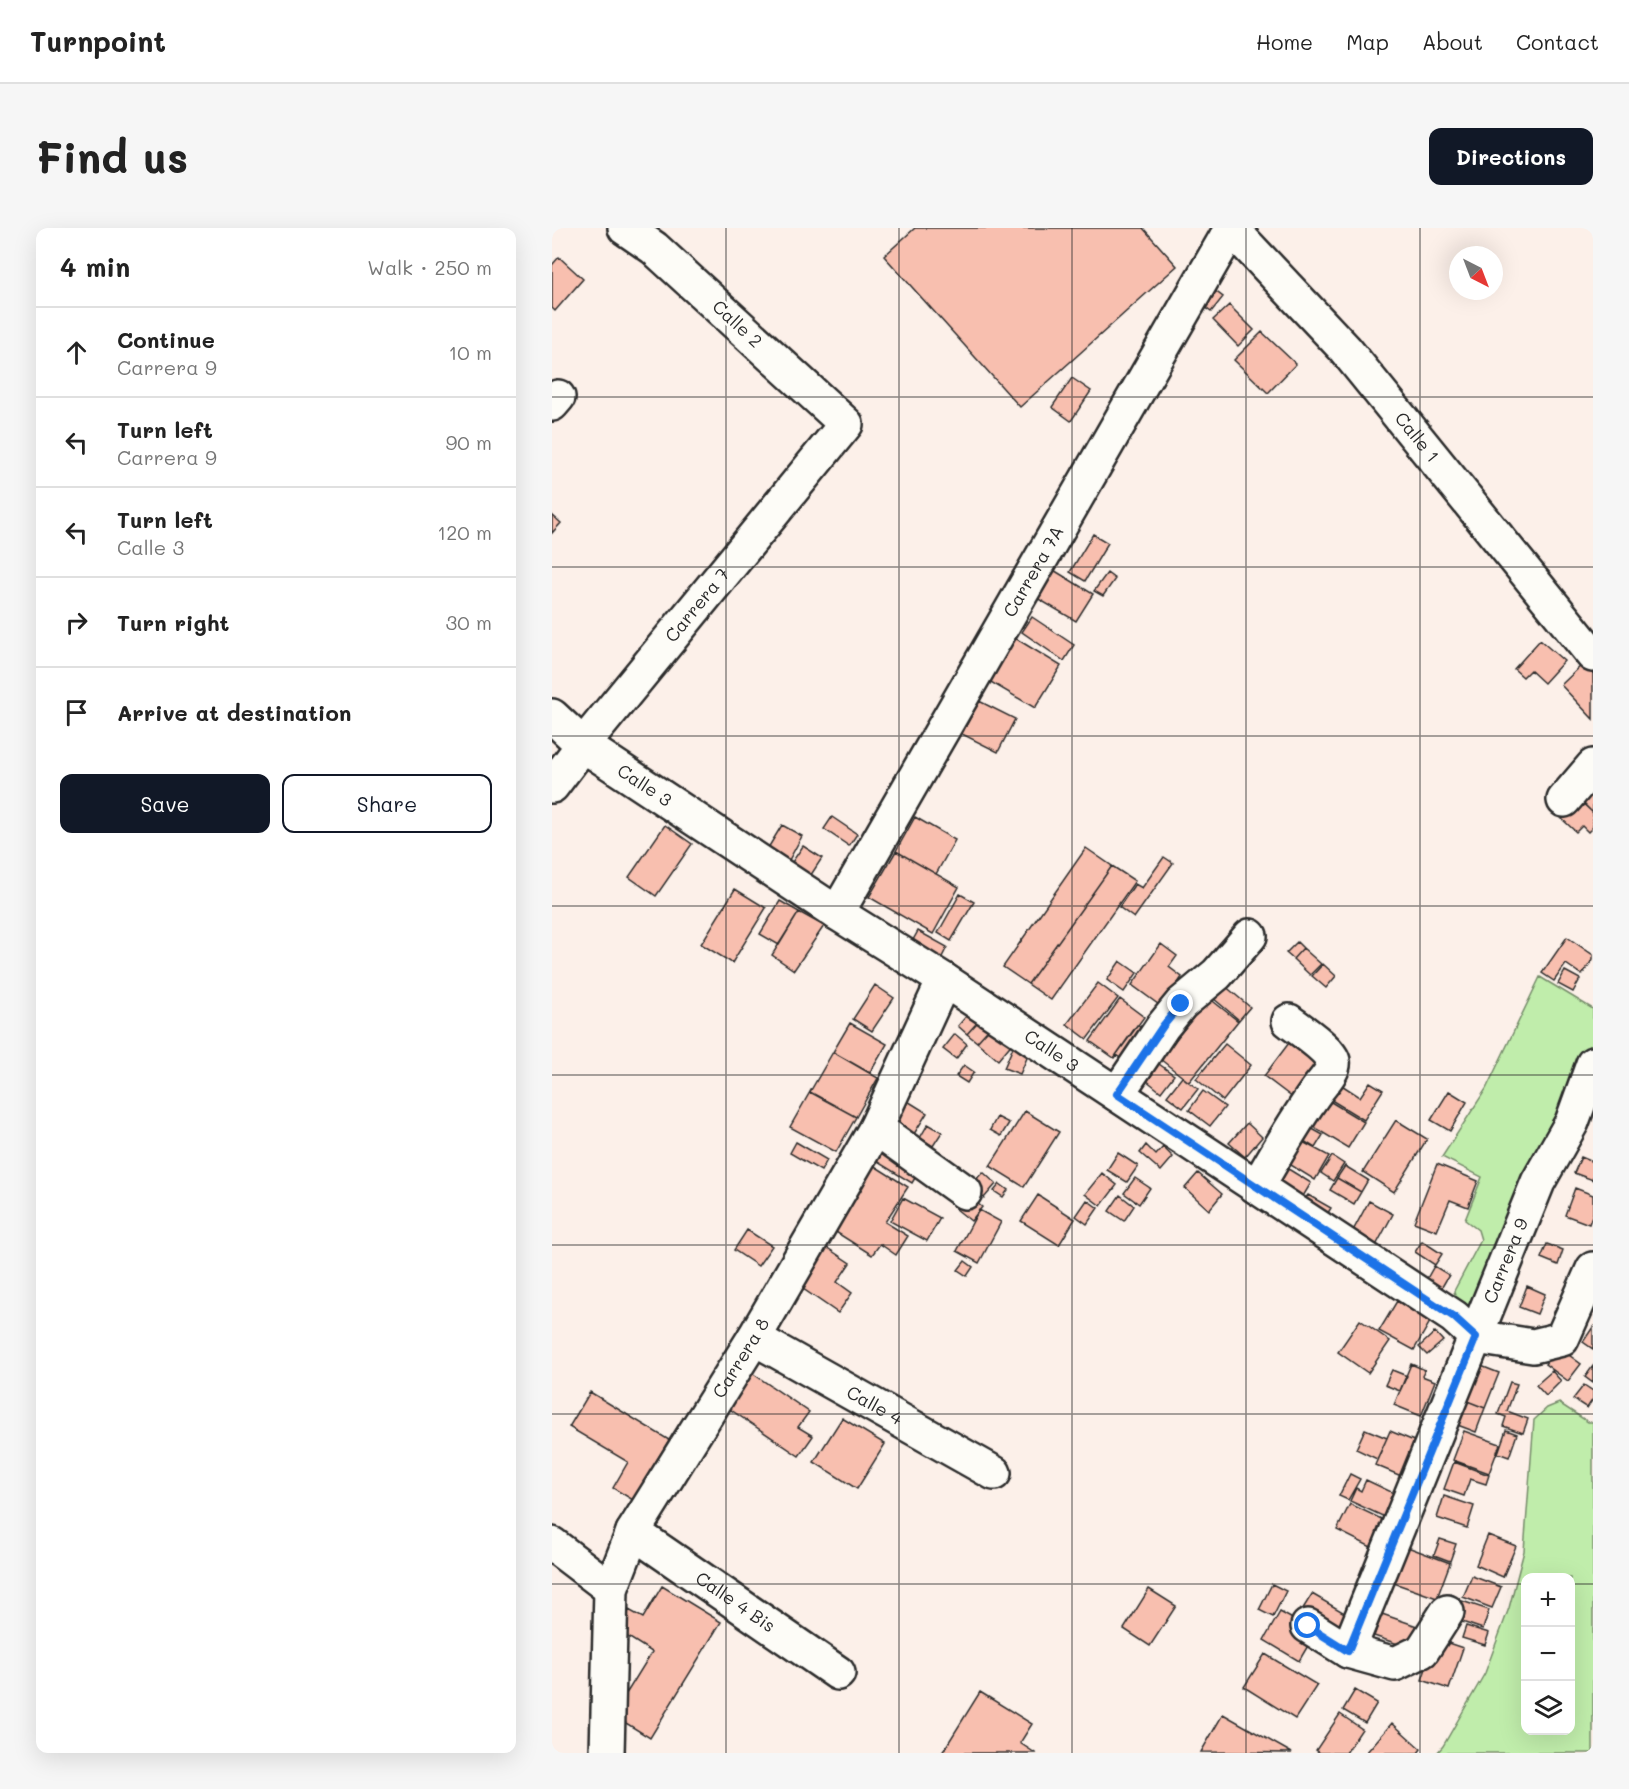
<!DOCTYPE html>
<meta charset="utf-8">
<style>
:root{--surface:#fff;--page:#f6f6f6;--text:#222;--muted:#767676;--line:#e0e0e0;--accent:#111827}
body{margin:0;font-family:Mali,sans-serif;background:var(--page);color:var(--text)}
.controls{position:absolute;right:18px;bottom:18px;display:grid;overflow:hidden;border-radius:12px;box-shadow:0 6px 24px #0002}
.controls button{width:54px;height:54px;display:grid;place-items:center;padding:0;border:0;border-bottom:2px solid var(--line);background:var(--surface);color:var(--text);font:30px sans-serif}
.compass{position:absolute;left:897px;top:18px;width:54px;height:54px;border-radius:50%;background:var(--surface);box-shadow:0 6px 24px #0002;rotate:138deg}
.stop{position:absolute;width:18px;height:18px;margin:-14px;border:4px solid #1a73e8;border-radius:50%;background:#fff}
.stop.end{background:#1a73e8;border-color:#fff;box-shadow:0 2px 6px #0008}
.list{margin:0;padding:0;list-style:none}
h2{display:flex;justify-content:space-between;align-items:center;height:78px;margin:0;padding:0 24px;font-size:26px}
h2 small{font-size:20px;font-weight:400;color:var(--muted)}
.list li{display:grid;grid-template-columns:39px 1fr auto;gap:18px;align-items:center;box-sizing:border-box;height:90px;padding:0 24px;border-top:2px solid var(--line)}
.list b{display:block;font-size:22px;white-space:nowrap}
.list p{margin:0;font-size:20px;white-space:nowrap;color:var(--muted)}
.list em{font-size:20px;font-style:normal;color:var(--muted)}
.actions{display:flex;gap:12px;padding:18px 24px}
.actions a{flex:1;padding:14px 0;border:2px solid var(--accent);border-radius:12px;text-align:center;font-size:21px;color:var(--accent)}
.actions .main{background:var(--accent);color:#fff}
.icon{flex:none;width:33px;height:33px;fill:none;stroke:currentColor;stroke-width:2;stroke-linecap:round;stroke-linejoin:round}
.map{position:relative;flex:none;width:1041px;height:1525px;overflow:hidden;border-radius:12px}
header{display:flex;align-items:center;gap:36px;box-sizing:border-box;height:84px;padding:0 30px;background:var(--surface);border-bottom:2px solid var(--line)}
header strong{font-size:28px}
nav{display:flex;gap:33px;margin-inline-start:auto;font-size:21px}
.intro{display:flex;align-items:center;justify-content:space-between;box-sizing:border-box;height:144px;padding:0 36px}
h1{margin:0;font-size:42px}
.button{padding:15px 27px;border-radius:12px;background:var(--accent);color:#fff;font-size:21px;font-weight:700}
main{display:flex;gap:36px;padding:0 36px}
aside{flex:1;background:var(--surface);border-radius:12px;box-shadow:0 6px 24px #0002}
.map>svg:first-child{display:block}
.green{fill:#c0edab;stroke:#768c6b;stroke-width:1.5;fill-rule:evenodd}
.building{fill:#f8bfaf;stroke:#2b2b2b;stroke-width:1.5}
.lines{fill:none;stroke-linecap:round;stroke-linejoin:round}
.minor-casing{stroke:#2b2b2b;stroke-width:38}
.minor{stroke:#fdfcf7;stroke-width:33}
.route{stroke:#1a73e8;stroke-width:8}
.grid{fill:none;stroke:#2b2b2b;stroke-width:1.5;stroke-opacity:0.55}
.labels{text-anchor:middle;stroke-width:5;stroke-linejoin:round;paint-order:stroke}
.street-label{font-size:18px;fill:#2b2b2b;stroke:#fdfcf7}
</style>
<header>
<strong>Turnpoint</strong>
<nav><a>Home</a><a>Map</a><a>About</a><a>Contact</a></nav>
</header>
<div class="intro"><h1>Find us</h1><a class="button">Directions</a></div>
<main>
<aside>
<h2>4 min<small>Walk · 250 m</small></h2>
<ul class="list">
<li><svg class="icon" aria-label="ahead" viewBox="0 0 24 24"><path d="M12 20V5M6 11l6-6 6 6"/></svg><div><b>Continue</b><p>Carrera 9</p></div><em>10 m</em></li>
<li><svg class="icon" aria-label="left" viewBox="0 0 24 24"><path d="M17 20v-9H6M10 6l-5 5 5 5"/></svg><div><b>Turn left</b><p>Carrera 9</p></div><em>90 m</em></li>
<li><svg class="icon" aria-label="left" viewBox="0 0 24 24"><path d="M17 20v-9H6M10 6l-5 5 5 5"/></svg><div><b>Turn left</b><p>Calle 3</p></div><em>120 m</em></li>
<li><svg class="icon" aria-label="right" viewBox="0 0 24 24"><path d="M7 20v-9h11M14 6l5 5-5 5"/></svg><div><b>Turn right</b></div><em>30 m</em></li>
<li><svg class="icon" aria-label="arrive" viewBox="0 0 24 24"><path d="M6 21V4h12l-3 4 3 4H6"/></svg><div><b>Arrive at destination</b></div></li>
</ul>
<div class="actions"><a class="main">Save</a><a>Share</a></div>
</aside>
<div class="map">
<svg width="1041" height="1525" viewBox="0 0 1041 1525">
<rect width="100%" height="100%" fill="#fcf0e9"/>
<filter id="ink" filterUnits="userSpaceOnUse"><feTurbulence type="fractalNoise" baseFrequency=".0167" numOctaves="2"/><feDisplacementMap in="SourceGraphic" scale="12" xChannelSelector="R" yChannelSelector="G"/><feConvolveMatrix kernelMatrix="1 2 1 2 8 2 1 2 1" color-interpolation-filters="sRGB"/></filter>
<g filter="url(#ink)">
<path class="green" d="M988,749L1041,781V818L1022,885L926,1087L904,1071L902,1063L929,1012L926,1002L913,992L930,949L890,929L934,861Z
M1007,1175L1036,1194H1041V1525H885L891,1518L933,1445L957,1380L972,1323L982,1192L995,1180ZM974,1350H1018V1502H974Z"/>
<path class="building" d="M363,0H591L625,38L468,179L332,28Z
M7,29L31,51L3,83L0,80V37Z
M654,56L671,69L659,84L642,71Z
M677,77L702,102L686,118L661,92Z
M710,104L744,136L716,165L682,132Z
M520,150L539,163L519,193L500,179Z
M0,287L9,295L0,305Z
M541,306L556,315L533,353L518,344Z
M495,338L541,366L524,393L478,366Z
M555,345L563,351L551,368L542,363Z
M480,389L522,417L512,433L470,404Z
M463,410L509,438L483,480L437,453Z
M988,412L1012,433L992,455L978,442L971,449L962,441Z
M1032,435L1041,445V491L1009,457Z
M427,473L463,491L446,524L410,506Z
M1041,555V583L1040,584L1026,571Z
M1028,572L1041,585V599L1036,604L1030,598L1024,604L1010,591Z
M280,589L305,606L297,618L272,601Z
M363,589L403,612L384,646L344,623Z
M113,597L140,616L104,668L77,649Z
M230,597L250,608L237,632L216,620Z
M251,618L270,630L255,653L236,640Z
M534,620L560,638L476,756L451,739Z
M344,623L407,659L381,706L317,669Z
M612,629L621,635L582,690L567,679L583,656L590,660Z
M560,638L583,653L499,772L476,756Z
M183,661L214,680L180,735L149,716Z
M408,666L422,674L399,713L386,705Z
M228,673L247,684L227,717L208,706Z
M247,684L272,698L242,742L220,727Z
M366,703L395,719L386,737L356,721Z
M1015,709L1041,727V731L1030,747L1014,736L1002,753L990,745Z
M745,714L751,720L741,731L734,725Z
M609,716L625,728L617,739L630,749L610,779L580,757Z
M751,720L769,736L758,747L741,731Z
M568,733L585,745L572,764L555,752Z
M771,736L784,748L774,760L760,748Z
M1013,743L1028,751L1021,764L1006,756Z
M546,755L566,770L535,811L515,796Z
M323,757L342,770L320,803L301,791Z
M672,757L698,779L687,792L661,770Z
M657,770L686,793L637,854L608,831Z
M568,771L592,789L562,830L538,813Z
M422,779L432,787L415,806L406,798Z
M432,787L442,795L425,814L415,806Z
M298,795L335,816L318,845L281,824Z
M442,795L462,813L446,832L425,814Z
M585,797L598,807L577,836L564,827Z
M403,806L415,816L404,831L391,821Z
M743,807L776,832L745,873L712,848Z
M673,816L699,837L671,873L644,851Z
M462,817L478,823L468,846L452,840Z
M281,824L326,850L304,889L258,864Z
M607,836L622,847L609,864L594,852Z
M412,837L422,844L415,855L404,848Z
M630,849L646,861L631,880L615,868Z
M785,854L808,869L818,854L831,862L812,892L776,870Z
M651,863L673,879L658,898L637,882Z
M897,863L915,874L898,903L879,892Z
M258,864L304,889L284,924L238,899Z
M774,871L812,894L796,920L758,897Z
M354,872L375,885L362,906L341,894Z
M473,883L507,904L472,959L438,938Z
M445,889L457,895L449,908L438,902Z
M844,892L875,911L842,964L811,944Z
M695,895L710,909L693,929L677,915Z
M376,896L390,904L381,918L368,910Z
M755,898L771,907L763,920L747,910Z
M747,912L777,928L763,952L734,934Z
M244,914L275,932L269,943L238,925Z
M328,916L369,940L360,955L319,930Z
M594,917L604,927L611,919L621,929L609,943L588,925Z
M566,925L586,938L575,954L555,942Z
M780,928L792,936L781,953L769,945Z
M1029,929L1041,934V952L1022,945Z
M885,936L926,953L916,979L898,972L885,1003L862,994Z
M321,937L356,959L333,994L356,1008L344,1027L328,1016L320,1027L279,1001Z
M793,938L816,952L809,964L785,950Z
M733,939L759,955L750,970L724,954Z
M431,944L444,956L432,970L418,958Z
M550,945L565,957L549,978L533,966Z
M646,945L670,966L657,982L633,960Z
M583,950L598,960L587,976L572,965Z
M785,950L809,964L802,976L778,962Z
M448,956L456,962L451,969L442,963Z
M1023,960L1041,967V985L1037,996L1013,987Z
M415,967L430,979L419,993L404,981Z
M486,967L523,991L507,1017L469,993Z
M568,967L582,978L572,993L557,983Z
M756,967L779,980L774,988L751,973Z
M351,970L388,990L375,1013L338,993Z
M535,972L546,980L535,996L524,988Z
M817,973L841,986L820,1025L796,1012Z
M427,982L449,994L427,1035L405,1023Z
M195,1002L220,1018L206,1038L182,1022Z
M870,1013L890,1026L883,1037L863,1024Z
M995,1016L1011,1022L1006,1037L989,1030Z
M271,1017L298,1035L285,1054L300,1065L286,1085L244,1056Z
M413,1033L421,1039L415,1048L406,1042Z
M882,1038L897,1047L883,1071L868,1063Z
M975,1058L993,1066L985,1086L967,1079Z
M845,1073L879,1092L862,1122L827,1103Z
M808,1092L838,1113L816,1145L786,1124Z
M1041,1099V1121L1031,1114Z
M883,1104L891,1113L875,1127L867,1119Z
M1006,1119L1029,1136L1016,1153L993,1136Z
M919,1134L947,1145L933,1180L905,1169Z
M859,1136L873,1142L870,1148L883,1153L869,1188L842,1177Z
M1041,1138V1155L1033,1149Z
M840,1142L855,1148L848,1163L833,1157Z
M1000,1143L1009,1153L994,1168L984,1157Z
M200,1145L257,1184L246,1199L261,1208L247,1228L176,1180Z
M958,1154L965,1156L955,1183L976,1191L971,1205L951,1198L954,1189L946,1186Z
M1032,1157L1041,1163V1171L1035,1180L1021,1171Z
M38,1164L117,1212L81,1272L61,1260L76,1234L17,1199Z
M905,1169L933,1180L924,1204L895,1193Z
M290,1190L333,1216L305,1261L262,1234Z
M813,1201L835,1210L825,1231L804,1221Z
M954,1202L965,1206L957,1229L946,1225Z
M838,1203L869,1216L854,1250L823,1237Z
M912,1203L948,1216L937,1245L901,1232Z
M902,1234L937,1247L934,1256L918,1251L912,1268L892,1261Z
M798,1246L808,1251L796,1272L787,1268Z
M814,1252L848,1268L837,1291L798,1273L804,1260L809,1263Z
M892,1268L922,1278L915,1300L885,1290Z
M798,1276L836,1294L823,1321L785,1302Z
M936,1307L964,1318L951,1349L924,1337Z
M888,1311L904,1316L898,1333L882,1327Z
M853,1318L898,1335L885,1370L839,1354Z
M920,1348L949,1359L940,1380L911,1369Z
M720,1356L734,1363L721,1389L707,1382Z
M110,1358L169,1394L98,1510L61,1487L100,1424L65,1402L77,1382L91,1390Z
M597,1361L624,1378L598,1418L572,1401Z
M760,1366L796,1387L784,1408L747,1387Z
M907,1372L937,1382L931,1401L901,1391Z
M728,1384L764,1404L747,1433L712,1412Z
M830,1386L868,1399L861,1421L822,1408Z
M914,1398L937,1405L933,1417L910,1410Z
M884,1411L911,1420L897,1461L870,1452Z
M713,1426L765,1457L743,1491L692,1459Z
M803,1462L825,1475L813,1495L791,1482Z
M428,1464L480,1496L468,1515L483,1525H390Z
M671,1486L740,1525L649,1524Z
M788,1486L810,1501L794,1525H768L764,1522Z
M840,1495L869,1521L866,1525H814Z"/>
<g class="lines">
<defs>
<g id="minor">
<path id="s1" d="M679,0L793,121L1041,427"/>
<path d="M0,176L6,169"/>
<path id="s2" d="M0,488L31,517L285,685L392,752L902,1089L924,1109L981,1118L1010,1111L1041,1041"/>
<path id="s3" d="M0,558L31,517L294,196L102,20L73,0"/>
<path d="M1012,572L1041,538"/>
<path id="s4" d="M285,685L679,1"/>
<path d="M565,866L611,798L629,776L665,746L698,708"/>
<path d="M324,900L413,964"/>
<path d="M705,959C725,925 743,892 766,861C771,854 783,842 781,833C780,823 746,800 737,793"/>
<path id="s5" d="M202,1110L442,1245"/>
<path id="s6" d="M81,1304L286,1445"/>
<path d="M0,1316L59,1361"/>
<path id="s7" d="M756,1398L796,1423L986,954L1020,894L1041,836"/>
<path d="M796,1423L843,1436L870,1423L895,1384"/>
<path id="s8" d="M55,1525L59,1361L81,1304L202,1110L324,900L392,752"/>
</g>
</defs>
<use href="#minor" class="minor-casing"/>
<use href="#minor" class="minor"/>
</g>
</g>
<g class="lines" filter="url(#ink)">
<path class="route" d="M629,776L611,798L565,866L902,1089L924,1109L796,1423L756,1398"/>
</g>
<path class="grid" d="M174,0V1525M347,0V1525M520,0V1525M694,0V1525M868,0V1525M0,169H1041M0,339H1041M0,508H1041M0,678H1041M0,847H1041M0,1017H1041M0,1186H1041M0,1356H974M1018,1356H1041"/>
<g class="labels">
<g class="street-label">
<text transform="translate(185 96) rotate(43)" y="6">Calle 2</text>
<text dy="6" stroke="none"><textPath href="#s1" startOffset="280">Calle 1</textPath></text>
<text dy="6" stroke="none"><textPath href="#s4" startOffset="394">Carrera 7A</textPath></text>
<text dy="6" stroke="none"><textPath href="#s3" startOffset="232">Carrera 7</textPath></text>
<text dy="6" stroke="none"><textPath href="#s2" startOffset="116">Calle 3</textPath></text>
<text dy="6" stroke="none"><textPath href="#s2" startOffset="602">Calle 3</textPath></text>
<text dy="6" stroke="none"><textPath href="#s7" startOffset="468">Carrera 9</textPath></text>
<text dy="6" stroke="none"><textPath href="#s8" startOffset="430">Carrera 8</textPath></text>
<text dy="6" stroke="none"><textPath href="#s5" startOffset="138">Calle 4</textPath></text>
<text dy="6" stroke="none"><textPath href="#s6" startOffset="124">Calle 4 Bis</textPath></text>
</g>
</g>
</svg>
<div class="controls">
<button>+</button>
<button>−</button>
<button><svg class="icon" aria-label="layers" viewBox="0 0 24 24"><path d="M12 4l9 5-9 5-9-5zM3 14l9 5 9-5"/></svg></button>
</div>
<svg class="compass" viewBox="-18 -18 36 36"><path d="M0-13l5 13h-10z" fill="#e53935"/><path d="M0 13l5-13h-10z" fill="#767676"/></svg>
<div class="stop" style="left:756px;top:1398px"></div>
<div class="stop end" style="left:629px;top:776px"></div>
</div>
</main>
